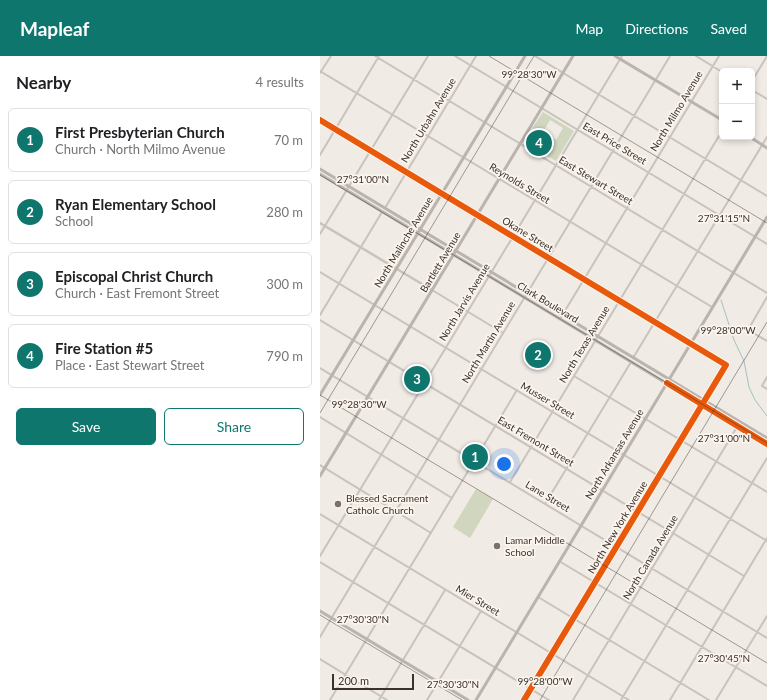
<!DOCTYPE html>
<meta charset="utf-8">
<style>
:root{--surface:#fff;--page:#f6f6f6;--text:#202124;--muted:#757577;--line:#e0e0e0;--accent:#0f766e}
body{margin:0;font-family:Lato,sans-serif;background:var(--page);color:var(--text)}
.controls{position:absolute;right:12px;top:12px;display:grid;overflow:hidden;border-radius:6px;box-shadow:0 2px 6px #0003}
.controls button{width:36px;height:36px;display:grid;place-items:center;padding:0;border:0;border-bottom:1px solid var(--line);background:var(--surface);color:var(--text);font:20px sans-serif}
.scale{position:absolute;left:12px;bottom:10px;width:82px;box-sizing:border-box;padding-left:4px;border:2px solid #3b302b;border-top:0;font-size:11px;line-height:14px;white-space:nowrap;color:#3b302b;-webkit-text-stroke:3px #fbf5ee;paint-order:stroke}
.you{position:absolute;left:184px;top:408px;width:14px;height:14px;margin:-10px;border:3px solid #fff;border-radius:50%;background:#1a73e8;box-shadow:0 0 0 6px #1a73e833}
.badge{display:grid;place-items:center;width:26px;height:26px;border-radius:50%;background:var(--accent);color:#fff;font-size:13px;font-weight:700}
.pin{position:absolute;translate:-50% -50%;border:2px solid #fff;box-shadow:0 1px 4px #0006}
.list{margin:0;padding:0;list-style:none}
h2{display:flex;justify-content:space-between;align-items:center;height:52px;margin:0;padding:0 16px;font-size:17px}
h2 small{font-size:13px;font-weight:400;color:var(--muted)}
.list li{display:grid;grid-template-columns:26px 1fr auto;gap:12px;align-items:center;box-sizing:border-box;height:64px;margin:0 8px 8px;padding:0 8px;border:1px solid var(--line);border-radius:6px}
.list b{display:block;font-size:15px;white-space:nowrap}
.list p{margin:0;font-size:13px;white-space:nowrap;color:var(--muted)}
.list em{font-size:13px;font-style:normal;color:var(--muted)}
.actions{display:flex;gap:8px;padding:12px 16px}
.actions a{flex:1;padding:9px 0;border:1px solid var(--accent);border-radius:6px;text-align:center;font-size:14px;color:var(--accent)}
.actions .main{background:var(--accent);color:#fff}
.map{position:relative;flex:none;width:447px;height:644px;overflow:hidden}
header{display:flex;align-items:center;gap:24px;box-sizing:border-box;height:56px;padding:0 20px;background:var(--accent);color:#fff}
header strong{font-size:19px}
nav{display:flex;gap:22px;margin-inline-start:auto;font-size:14px}
main{display:flex}
aside{flex:1;background:var(--surface)}
.map>svg:first-child{display:block}
.green{fill:#d1d6bf;fill-rule:evenodd}
.lines{fill:none;stroke-linecap:round;stroke-linejoin:round}
.stream{stroke:#a1c2c1;stroke-width:1}
.minor{stroke:#c9c3be;stroke-width:2}
.tertiary{stroke:#c9c3be;stroke-width:2.5}
.secondary{stroke:#bab3ae;stroke-width:3}
.cycleway-casing{stroke:#fbf5ee;stroke-width:8}
.cycleway{stroke:#e8590c;stroke-width:6}
.ticks{fill:none;stroke:#3b302b;stroke-width:1;stroke-opacity:0.45}
.poi-dot{fill:#7a716c;stroke:#fbf5ee;stroke-width:1.5}
.labels{text-anchor:middle;stroke-width:3.5;stroke-linejoin:round;paint-order:stroke}
.street-label{font-size:10px;fill:#3b302b;stroke:#fbf5ee}
.poi-label{font-size:10px;fill:#3b302b;stroke:#fbf5ee;text-anchor:start}
.ticks-label{font-size:10px;text-anchor:middle;fill:#3b302b;stroke:#fbf5ee;stroke-width:3.5;stroke-linejoin:round;paint-order:stroke}
</style>
<header>
<strong>Mapleaf</strong>
<nav><a>Map</a><a>Directions</a><a>Saved</a></nav>
</header>
<main>
<aside>
<h2>Nearby<small>4 results</small></h2>
<ul class="list">
<li><span class="badge">1</span><div><b>First Presbyterian Church</b><p>Church · North Milmo Avenue</p></div><em>70 m</em></li>
<li><span class="badge">2</span><div><b>Ryan Elementary School</b><p>School</p></div><em>280 m</em></li>
<li><span class="badge">3</span><div><b>Episcopal Christ Church</b><p>Church · East Fremont Street</p></div><em>300 m</em></li>
<li><span class="badge">4</span><div><b>Fire Station #5</b><p>Place · East Stewart Street</p></div><em>790 m</em></li>
</ul>
<div class="actions"><a class="main">Save</a><a>Share</a></div>
</aside>
<div class="map">
<svg width="447" height="644" viewBox="0 0 447 644">
<rect width="100%" height="100%" fill="#f0ebe5"/>
<path class="green" d="M223,56L254,75L236,105L226,99L234,85L212,72ZM230,64L243,72L236,84L223,76Z
M156,433L173,443L150,482L133,471Z"/>
<g class="lines">
<path class="stream" d="M401,244L414,284L424,305L429,331L435,344L447,360"/>
<path class="minor" d="M55,0L447,237
M135,0L447,188
M215,0L447,140
M376,0L402,16
M0,15L392,251
M0,17L11,0
M432,25L447,0
M432,34L447,43
M0,64L406,309L204,644
M0,99L59,0
M65,152L156,0
M0,178L108,0
M0,216L447,485
M112,234L183,277
M447,241L428,274L447,285
M0,259L62,156
M240,263L399,0
M0,264L424,520
M313,302L447,81
M0,312L447,582
M254,320L447,436
M447,321L442,330L447,333
M0,361L132,442
M0,409L111,477
M190,426L402,75
M225,448L311,306
M0,458L309,644
M0,500L302,0
M239,505L447,630
M0,506L229,644
M218,541L389,644
M0,581L350,0
M0,603L67,644
M10,644L197,334
M59,644L125,534
M107,644L161,555
M253,644L420,366
M301,644L447,402
M350,644L447,482
M396,644L447,560"/>
<path class="tertiary" d="M0,167L112,234"/>
<path class="secondary" d="M295,0L402,64
M430,81L447,92
M0,113L447,382
M0,118L447,388
M0,339L205,0
M0,420L253,0
M0,555L148,644
M156,644L447,161"/>
<defs>
<path id="cycleway" d="M0,64L406,309L204,644
M347,327L447,388"/>
</defs>
<use href="#cycleway" class="cycleway-casing"/>
<use href="#cycleway" class="cycleway"/>
</g>
<path class="ticks" d="M169,0L447,167M0,119L447,387M0,339L447,607M0,357L214,0M0,559L142,644M220,644L447,266"/>
<g class="poi-dot">
<circle cx="18" cy="448" r="4"/>
<circle cx="177" cy="490" r="4"/>
</g>
<g class="labels">
<g class="street-label">
<text transform="translate(356 55) rotate(-59)" y="4">North Milmo Avenue</text>
<text transform="translate(108 64) rotate(-59)" y="4">North Urbahn Avenue</text>
<text transform="translate(295 87) rotate(31)" y="4">East Price Street</text>
<text transform="translate(276 124) rotate(31)" y="4">East Stewart Street</text>
<text transform="translate(200 127) rotate(31)" y="4">Reynolds Street</text>
<text transform="translate(208 178) rotate(31)" y="4">Okane Street</text>
<text transform="translate(83 186) rotate(-59)" y="4">North Malinche Avenue</text>
<text transform="translate(120 206) rotate(-59)" y="4">Bartlett Avenue</text>
<text transform="translate(144 246) rotate(-59)" y="4">North Jarvis Avenue</text>
<text transform="translate(228 246) rotate(31)" y="4">Clark Boulevard</text>
<text transform="translate(168 286) rotate(-59)" y="4">North Martin Avenue</text>
<text transform="translate(264 288) rotate(-59)" y="4">North Texas Avenue</text>
<text transform="translate(228 344) rotate(31)" y="4">Musser Street</text>
<text transform="translate(216 385) rotate(31)" y="4">East Fremont Street</text>
<text transform="translate(294 398) rotate(-59)" y="4">North Arkansas Avenue</text>
<text transform="translate(228 440) rotate(31)" y="4">Lane Street</text>
<text transform="translate(297 471) rotate(-59)" y="4">North New York Avenue</text>
<text transform="translate(330 501) rotate(-59)" y="4">North Canada Avenue</text>
<text transform="translate(158 544) rotate(31)" y="4">Mier Street</text>
</g>
<g class="poi-label">
<text x="26" y="446">Blessed Sacrament<tspan x="26" dy="12">Catholc Church</tspan></text>
<text x="185" y="488">Lamar Middle<tspan x="185" dy="12">School</tspan></text>
</g>
</g>
<g class="ticks-label">
<text x="209" y="22">99°28'30"W</text>
<text x="43" y="127">27°31'00"N</text>
<text x="404" y="166">27°31'15"N</text>
<text x="408" y="278">99°28'00"W</text>
<text x="39" y="352">99°28'30"W</text>
<text x="404" y="386">27°31'00"N</text>
<text x="43" y="567">27°30'30"N</text>
<text x="404" y="606">27°30'45"N</text>
<text x="225" y="629">99°28'00"W</text>
<text x="133" y="632">27°30'30"N</text>
</g>
</svg>
<div class="controls">
<button>+</button>
<button>−</button>
</div>
<div class="scale">200 m</div>
<div class="you"></div>
<div class="pin badge" style="left:155px;top:401px">1</div>
<div class="pin badge" style="left:218px;top:299px">2</div>
<div class="pin badge" style="left:97px;top:323px">3</div>
<div class="pin badge" style="left:219px;top:87px">4</div>
</div>
</main>
